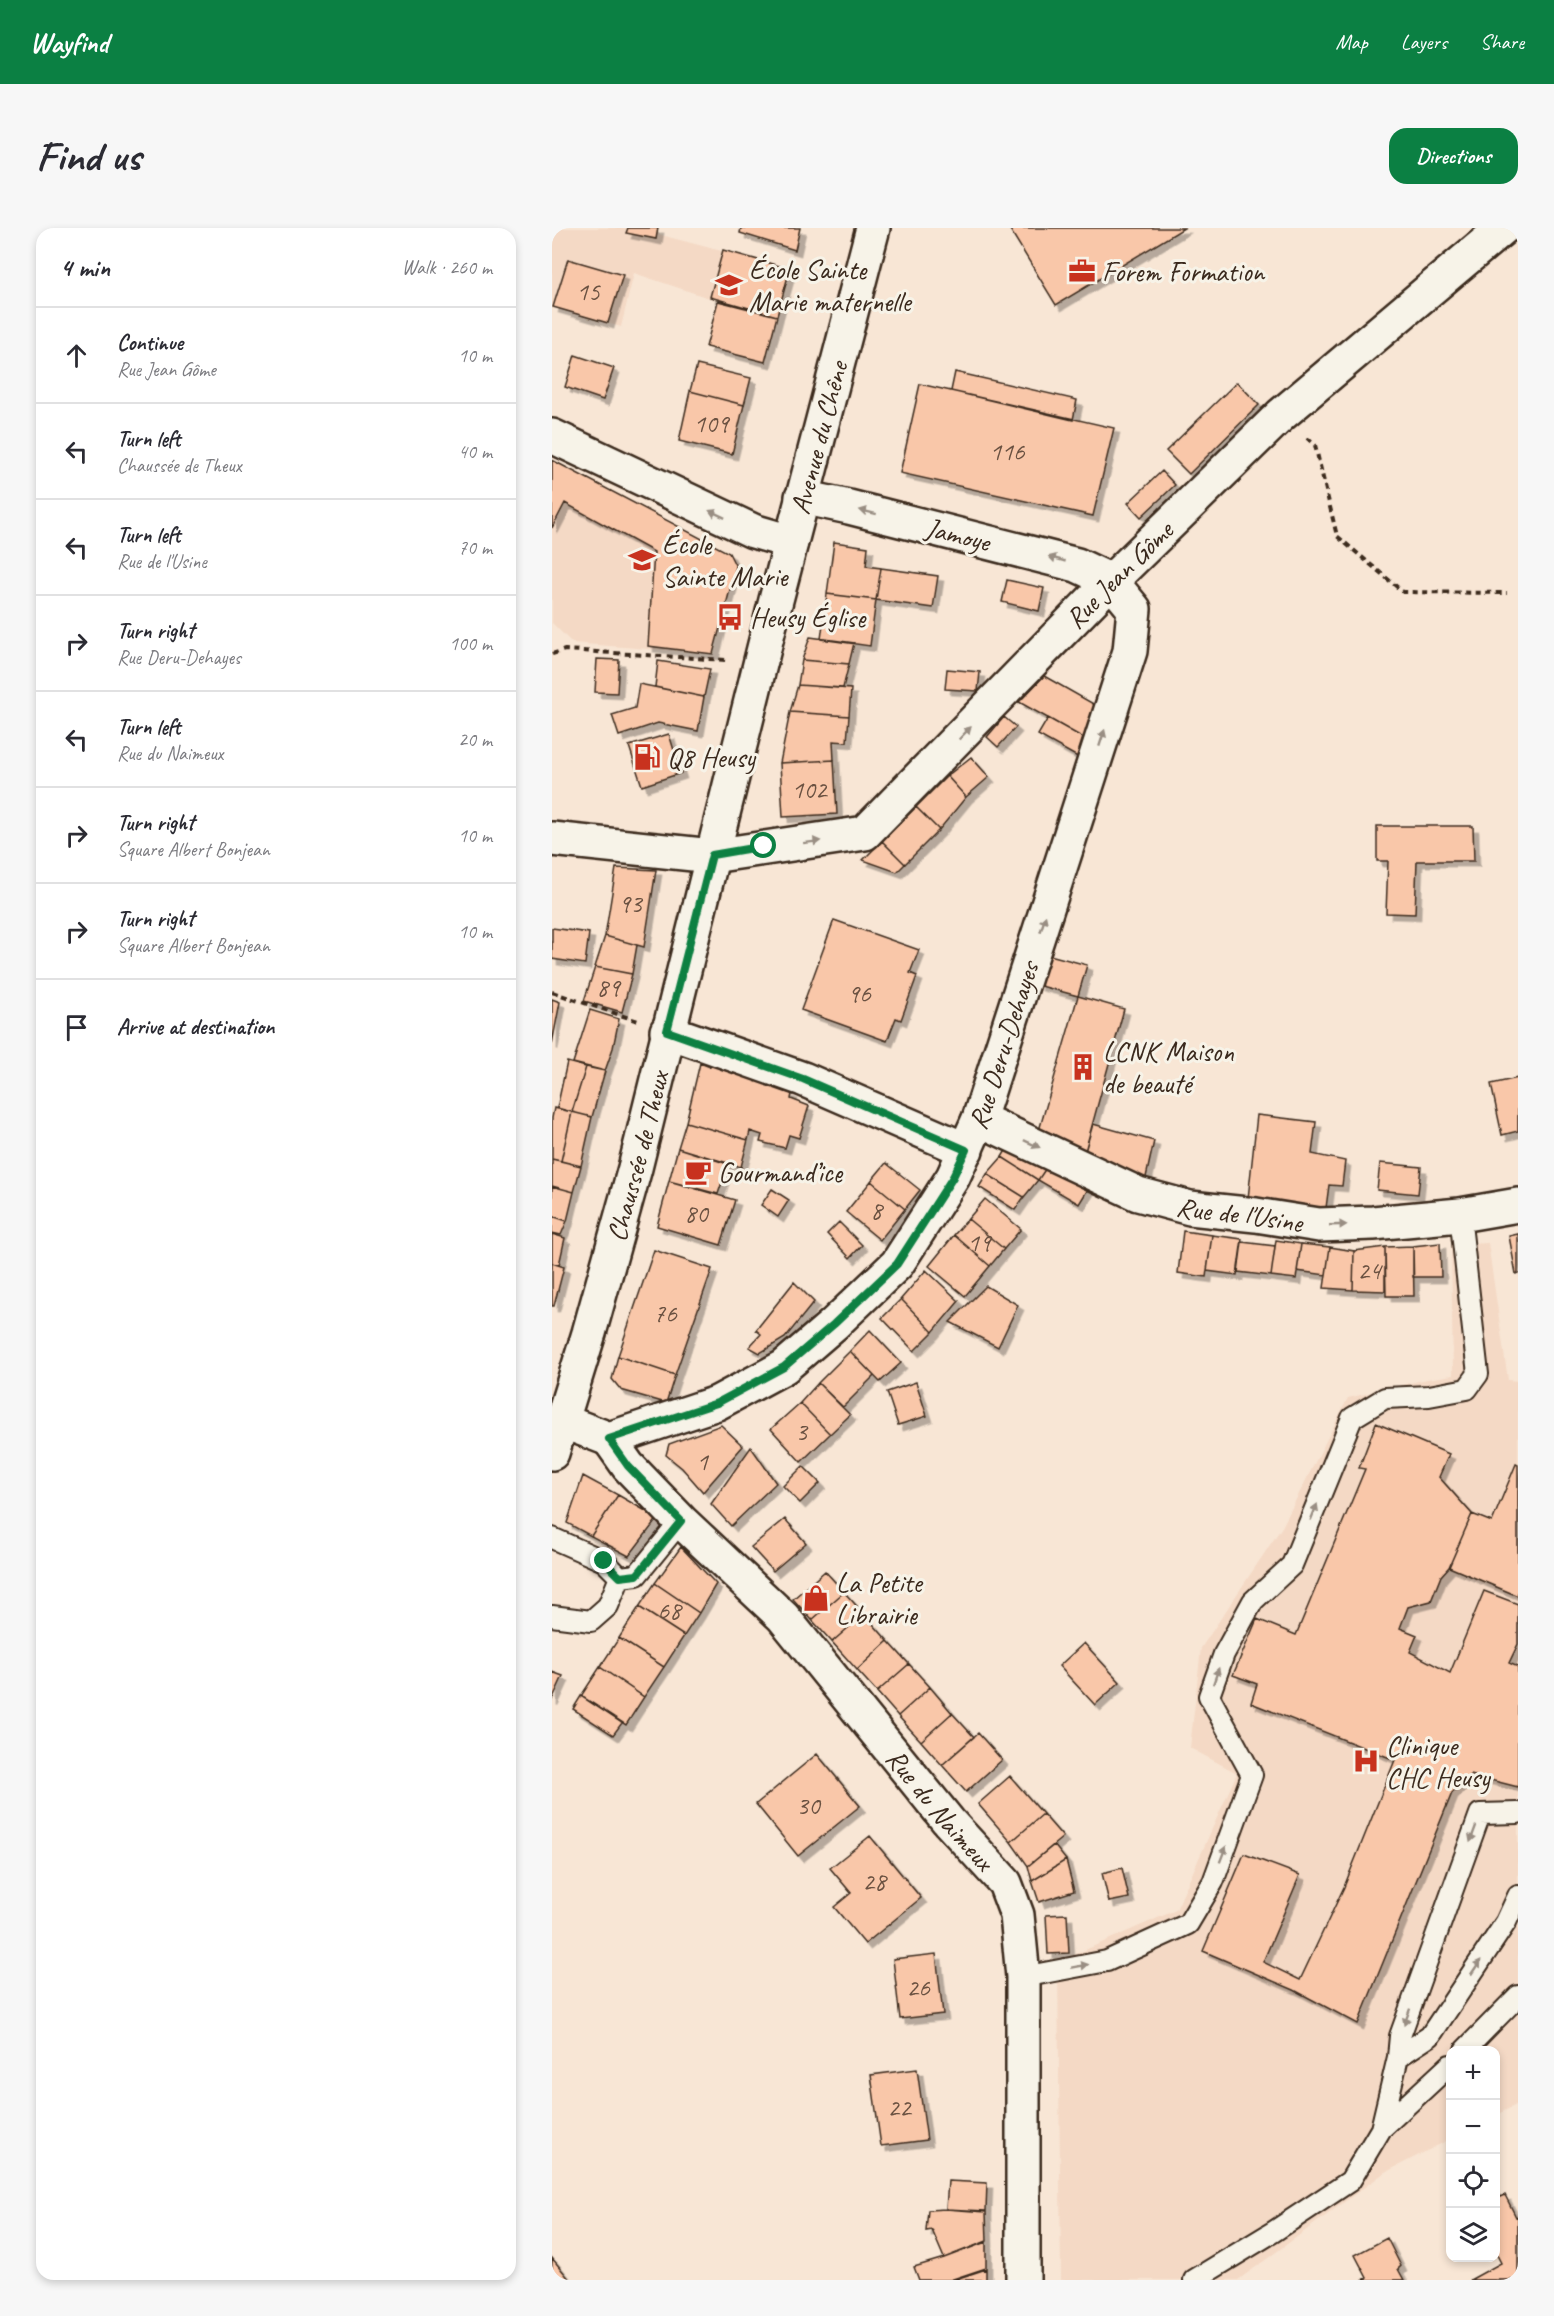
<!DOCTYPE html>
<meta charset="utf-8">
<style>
:root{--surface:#fff;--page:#f7f7f7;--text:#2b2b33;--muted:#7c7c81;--line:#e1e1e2;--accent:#0b8043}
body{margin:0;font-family:Caveat,sans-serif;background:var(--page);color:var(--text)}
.controls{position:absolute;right:18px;bottom:18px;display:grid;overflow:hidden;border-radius:12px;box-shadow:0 3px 9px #0003}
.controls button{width:54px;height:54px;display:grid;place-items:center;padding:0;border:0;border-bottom:2px solid var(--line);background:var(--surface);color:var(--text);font:30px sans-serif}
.stop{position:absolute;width:18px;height:18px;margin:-14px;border:4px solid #0b8043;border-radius:50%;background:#fff}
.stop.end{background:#0b8043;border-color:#fff;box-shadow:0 2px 6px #0008}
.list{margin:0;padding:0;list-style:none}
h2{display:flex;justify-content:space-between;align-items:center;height:78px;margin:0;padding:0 24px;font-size:26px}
h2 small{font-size:20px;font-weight:400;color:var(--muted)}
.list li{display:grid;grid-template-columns:39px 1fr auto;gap:18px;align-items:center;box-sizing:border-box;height:96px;padding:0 24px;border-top:2px solid var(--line)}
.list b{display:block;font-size:22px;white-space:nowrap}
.list p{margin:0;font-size:20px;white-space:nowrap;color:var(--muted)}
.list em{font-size:20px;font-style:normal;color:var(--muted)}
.icon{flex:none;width:33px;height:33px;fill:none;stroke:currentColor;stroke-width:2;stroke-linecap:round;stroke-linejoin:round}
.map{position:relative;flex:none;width:966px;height:2052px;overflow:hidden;border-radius:18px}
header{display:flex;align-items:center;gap:36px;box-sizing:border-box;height:84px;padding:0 30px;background:var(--accent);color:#fff}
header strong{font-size:28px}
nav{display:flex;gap:33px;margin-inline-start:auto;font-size:21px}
.intro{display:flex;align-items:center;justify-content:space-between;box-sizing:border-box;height:144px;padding:0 36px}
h1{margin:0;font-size:42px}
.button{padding:15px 27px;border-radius:18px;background:var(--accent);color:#fff;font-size:21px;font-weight:700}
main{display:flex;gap:36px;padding:0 36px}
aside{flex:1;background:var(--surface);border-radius:18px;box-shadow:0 3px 9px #0003}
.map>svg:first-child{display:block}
.built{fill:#f4d9c5}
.building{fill:#f9c7a9;stroke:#3b2a1e;stroke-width:1.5;filter:url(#shadow)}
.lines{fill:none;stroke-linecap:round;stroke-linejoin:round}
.service-casing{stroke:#3b2a1e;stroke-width:24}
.minor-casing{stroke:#3b2a1e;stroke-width:38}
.secondary-casing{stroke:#3b2a1e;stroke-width:38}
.path{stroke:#3b2a1e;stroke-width:4;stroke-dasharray:6 4.5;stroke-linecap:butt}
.service{stroke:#f7f3e8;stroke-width:20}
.minor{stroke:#f7f3e8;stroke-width:33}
.secondary{stroke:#f7f3e8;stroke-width:33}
.oneway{fill:#998e83}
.route{stroke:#0b8043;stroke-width:8}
.labels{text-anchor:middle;stroke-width:6;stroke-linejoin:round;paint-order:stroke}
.number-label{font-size:26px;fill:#6a5141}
.poi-label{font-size:28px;fill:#3b2a1e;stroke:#f7f3e8;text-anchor:start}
.street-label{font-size:28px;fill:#3b2a1e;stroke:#f7f3e8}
</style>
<header>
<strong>Wayfind</strong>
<nav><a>Map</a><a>Layers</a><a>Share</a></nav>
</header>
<div class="intro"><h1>Find us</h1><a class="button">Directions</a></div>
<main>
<aside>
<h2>4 min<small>Walk · 260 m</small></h2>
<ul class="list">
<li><svg class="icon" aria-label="ahead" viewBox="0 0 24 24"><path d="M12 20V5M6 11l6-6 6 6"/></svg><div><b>Continue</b><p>Rue Jean Gôme</p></div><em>10 m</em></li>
<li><svg class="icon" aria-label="left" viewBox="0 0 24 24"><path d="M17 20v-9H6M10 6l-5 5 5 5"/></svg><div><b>Turn left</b><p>Chaussée de Theux</p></div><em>40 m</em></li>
<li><svg class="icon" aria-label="left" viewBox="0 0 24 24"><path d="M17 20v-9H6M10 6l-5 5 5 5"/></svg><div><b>Turn left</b><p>Rue de l'Usine</p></div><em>70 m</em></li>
<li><svg class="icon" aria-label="right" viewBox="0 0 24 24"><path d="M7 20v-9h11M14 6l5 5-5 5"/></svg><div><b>Turn right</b><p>Rue Deru-Dehayes</p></div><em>100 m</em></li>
<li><svg class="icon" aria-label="left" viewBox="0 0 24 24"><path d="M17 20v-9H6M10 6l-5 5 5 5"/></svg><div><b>Turn left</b><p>Rue du Naimeux</p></div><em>20 m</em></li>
<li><svg class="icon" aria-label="right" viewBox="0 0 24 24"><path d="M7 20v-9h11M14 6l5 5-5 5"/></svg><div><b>Turn right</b><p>Square Albert Bonjean</p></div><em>10 m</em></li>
<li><svg class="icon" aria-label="right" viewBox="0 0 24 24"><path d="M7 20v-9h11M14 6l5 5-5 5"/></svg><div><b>Turn right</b><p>Square Albert Bonjean</p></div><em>10 m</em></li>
<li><svg class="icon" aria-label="arrive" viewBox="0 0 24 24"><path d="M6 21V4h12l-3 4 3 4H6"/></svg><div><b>Arrive at destination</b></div></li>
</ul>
</aside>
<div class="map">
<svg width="966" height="2052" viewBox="0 0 966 2052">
<defs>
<filter id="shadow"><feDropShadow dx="5.5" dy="5.5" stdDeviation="0" flood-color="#0004"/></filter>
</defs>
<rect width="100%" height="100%" fill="#f8e6d5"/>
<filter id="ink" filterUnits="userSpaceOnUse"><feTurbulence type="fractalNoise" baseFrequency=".0167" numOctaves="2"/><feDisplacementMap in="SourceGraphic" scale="12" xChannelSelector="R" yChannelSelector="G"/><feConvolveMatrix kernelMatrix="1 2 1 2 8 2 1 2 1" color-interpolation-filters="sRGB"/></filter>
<g filter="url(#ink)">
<path class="built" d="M0,0H106L105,6L238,41L225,88L166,73L82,45L69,99L0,79Z
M0,232L177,325L184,339L161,426L20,415L0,395Z
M936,1015L956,1152L966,1153V1876L944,1887V1822H898V1911L832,1945L686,2052H509L506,1734L624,1682L685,1545L638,1520L649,1420L730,1299L796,1170L875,1151L901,1147L899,1017Z"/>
<path class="building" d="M76,0H106L104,11L74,5Z
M189,0H248L243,22L188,5Z
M457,0H632L504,77Z
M171,22L238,41L225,88L158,69Z
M16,31L71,47L56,95L1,79Z
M166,73L225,88L213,134L154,119Z
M23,127L62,140L51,172L13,159Z
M145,137L199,150L192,177L138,163Z
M403,144L525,172L521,192L399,163Z
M685,154L707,177L637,246L614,223Z
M368,156L562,200L541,288L348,245Z
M138,163L192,177L180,226L127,213Z
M0,232L177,325L184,339L161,426L96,418L102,324L13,275L0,300Z
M610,243L623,257L589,289L576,275Z
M282,314L316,319L314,338L329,340L324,372L275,366Z
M329,340L386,348L381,380L324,372Z
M455,352L492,360L487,383L450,374Z
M275,366L324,372L318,418L269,411Z
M258,409L302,415L297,436L250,432Z
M45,431L67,432L65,465L43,464Z
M250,432L297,436L291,460L246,457Z
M106,433L158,441L152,469L103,459Z
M395,441L428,444L426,463L393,461Z
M492,448L552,482L535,512L467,474Z
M87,456L152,469L146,503L106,495L67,508L60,487L83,480Z
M246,457L299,461L297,488L238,484Z
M238,484L297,488L295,514L281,513L282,532L228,535Z
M452,489L464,499L446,519L435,509Z
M496,490L535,512L531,532L486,507Z
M117,506L129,545L90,558L77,518Z
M419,529L437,549L414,569L395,548Z
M282,532L285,586L231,589L228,535Z
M395,548L414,569L387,602L364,579Z
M364,579L387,602L353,636L330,613Z
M825,598H921L922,633H865L863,686L834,685L836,633H825Z
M330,613L353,636L345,644L311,632Z
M64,640L104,642L92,719L53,708Z
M282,692L367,722L358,745L365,748L349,792L344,790L335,813L249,782Z
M0,700L37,705L33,736L0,731Z
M53,708L85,717L80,746L43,739Z
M494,726L535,737L526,768L485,757Z
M43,739L80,746L70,784L32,773Z
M526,768L572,781L532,927L486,906Z
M0,771L8,774L0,816Z
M38,782L67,791L61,820L53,843L21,835Z
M15,834L34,839L20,884L5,880Z
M148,835L158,839L159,835L240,866L239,871L257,878L247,910L237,907L233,920L208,914L210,907L198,903L196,912L134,894Z
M34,839L53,843L40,889L20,884Z
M966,850V903L950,907L939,856Z
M2,880L20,884L9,933L0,931V890Z
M20,884L40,889L29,938L9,933Z
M705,887L764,894L760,926L793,933L790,958L777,957L774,980L696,971Z
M134,894L196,912L189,939L126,920Z
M541,896L602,913L593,954L532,927Z
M459,914L496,937L486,952L450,929Z
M126,920L176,936L166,966L117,953Z
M450,929L486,952L472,969L435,946Z
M0,931L29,938L22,964L0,958Z
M334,935L368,962L353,981L319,953Z
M828,935L869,939L866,966L825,962Z
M496,937L538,958L527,976L486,952Z
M435,946L472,969L463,982L427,959Z
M117,953L183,972L169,1017L105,998Z
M319,953L353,981L328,1012L294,984Z
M0,958L22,964L15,993L0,988Z
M220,961L237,972L226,989L209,977Z
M433,971L469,1001L452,1021L416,991Z
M0,988L15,993L9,1007L0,1005Z
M416,991L452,1021L438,1038L402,1007Z
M287,994L310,1017L298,1030L275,1006Z
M631,1003L660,1007L654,1049L626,1045Z
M0,1006L13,1010L7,1037L0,1035Z
M966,1006V1045L964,1046L957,1008Z
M402,1007L438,1038L413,1068L377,1038Z
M660,1007L690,1011L685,1047L655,1043Z
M724,1012L749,1016L744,1051L719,1048Z
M690,1014L723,1018L719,1048L686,1044Z
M888,1015L889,1049H861V1018Z
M749,1016L778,1019L774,1047L745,1043Z
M861,1018L862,1068H834L833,1019Z
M778,1019L802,1023L801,1062L772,1060Z
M833,1019V1063L801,1062L802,1023Z
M102,1022L160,1041L123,1147L66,1128Z
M0,1035L12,1039L2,1078H0Z
M374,1042L407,1073L381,1104L349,1071Z
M242,1054L262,1074L233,1110L208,1125L197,1119L209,1106L204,1102Z
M434,1058L466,1077L446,1119L398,1094Z
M349,1071L381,1104L362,1123L330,1090Z
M318,1102L349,1135L328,1154L298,1123Z
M298,1123L322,1148L291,1179L266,1155Z
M66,1128L123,1147L114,1175L69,1162L60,1151Z
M364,1154L375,1188L346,1197L335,1164Z
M266,1155L298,1187L278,1206L248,1175Z
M248,1175L278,1206L249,1234L219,1201Z
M824,1195L897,1226L887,1249L920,1286L897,1339L889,1348L879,1373L856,1379L848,1400L865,1407L858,1424L898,1445L932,1363L966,1376V1416L957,1435L966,1439V1559L919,1547L900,1565L806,1796L742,1762L651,1723L692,1626L748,1647L711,1734L748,1752L792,1659L843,1532L699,1475L705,1456L681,1447L705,1391L744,1407L813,1241L807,1240Z
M169,1197L191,1218L151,1264L130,1240L114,1227L117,1216Z
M199,1219L224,1255L179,1298L159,1276Z
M964,1236L966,1237V1368L897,1339L920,1286L940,1294Z
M251,1238L268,1255L248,1275L231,1258Z
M31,1248L66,1267L39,1308L15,1295Z
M66,1267L106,1290L77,1328L39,1308Z
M233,1291L254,1315L221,1343L199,1319Z
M129,1319L164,1356L147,1385L103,1355Z
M273,1343L292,1364L260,1392L241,1371Z
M103,1355L147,1385L132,1408L87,1379Z
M292,1364L312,1386L280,1414L260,1392Z
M87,1379L132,1408L112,1439L67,1410Z
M312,1386L336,1413L305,1442L280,1414Z
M67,1410L112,1439L92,1469L48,1439Z
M336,1413L357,1436L325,1464L305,1442Z
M532,1415L568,1454L543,1477L507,1438Z
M357,1436L378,1459L346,1488L325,1464Z
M48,1439L92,1469L74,1497L29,1468Z
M0,1444L11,1448L0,1472Z
M378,1459L400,1485L369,1513L346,1488Z
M29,1468L70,1495L61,1507L21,1481Z
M400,1485L422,1509L390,1537L369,1513Z
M426,1505L450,1532L414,1564L390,1537Z
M265,1526L308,1578L246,1628L204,1576Z
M458,1548L491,1586L459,1614L426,1576Z
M491,1586L511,1609L476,1638L459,1614Z
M318,1608L369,1670L313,1716L282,1679L299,1665L278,1640Z
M502,1617L514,1632L480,1653L476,1638Z
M514,1632L522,1663L487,1674L480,1653Z
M570,1640L577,1670L557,1674L550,1645Z
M515,1686L517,1725L496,1726L494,1687Z
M384,1726L391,1786L348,1791L341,1731Z
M365,1841L375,1912L329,1918L319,1847Z
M396,1953L435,1955L434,1983L394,1981Z
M947,1966L949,1969L953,1967L964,1989L966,1988V2052H918L949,2035L944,2025V1968Z
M394,1981L434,1984L435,2013L392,2030L380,2002L374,2003L376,1982Z
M835,2010L849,2038L846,2041L852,2052H811L815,2050L803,2027Z
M434,2014V2040L398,2052H367L362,2039L392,2030Z
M0,2030L18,2052H0Z
M434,2041V2052H398H401Z"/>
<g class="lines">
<defs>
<path id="service" d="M0,1310L52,1333L68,1349L56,1378L39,1393L0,1388
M68,1349L85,1347L129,1293
M471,1749L555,1733L636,1696L661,1654L700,1547L657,1468L672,1426L701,1373L740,1337L800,1190L833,1170L877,1168L915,1161L926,1146L908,987
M913,1822L966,1768
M846,1829L878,1808L954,1694L966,1668
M829,1901L846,1829L848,1808L928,1586L966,1585
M642,2052L721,2004L798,1953L829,1901L898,1837"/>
<g id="minor">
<path d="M0,208L201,303L239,314"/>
<path id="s1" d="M0,611L160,628L313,605L559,353L729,187L951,0"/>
<path d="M115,803L251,851L414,922"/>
<path id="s2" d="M427,891L586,966L638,980L704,987L767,997L821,995L908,987L966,977"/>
<path id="s3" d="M10,1193L57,1211L165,1175L232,1139L282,1096L345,1036L401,949L427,891L578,423L582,381L559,353L525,337L297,279L250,269"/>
<path id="s4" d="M57,1211L76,1238L129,1293L231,1389L397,1594L453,1655L465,1687L471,1749V2052"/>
</g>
<g id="secondary">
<path id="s5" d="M0,1225L37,1105L83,940L224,372L321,0"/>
</g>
</defs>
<use href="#service" class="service-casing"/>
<use href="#minor" class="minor-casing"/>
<use href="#secondary" class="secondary-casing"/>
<path class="path" d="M755,210L763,217L785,308L851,364L955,365
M0,426L13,422L174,432
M0,764L86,793"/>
<use href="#service" class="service"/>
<use href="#minor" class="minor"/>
<use href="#secondary" class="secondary"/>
</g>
<defs><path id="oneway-solid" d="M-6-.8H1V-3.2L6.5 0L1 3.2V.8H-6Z" transform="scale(1.5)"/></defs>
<g class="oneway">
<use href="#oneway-solid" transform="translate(316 284) rotate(-166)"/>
<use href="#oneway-solid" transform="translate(165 286) rotate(-155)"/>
<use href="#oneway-solid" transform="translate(505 331) rotate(-164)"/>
<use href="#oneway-solid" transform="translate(413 505) rotate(-46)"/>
<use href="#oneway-solid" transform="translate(550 510) rotate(-72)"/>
<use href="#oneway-solid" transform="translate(260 614) rotate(-7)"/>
<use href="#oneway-solid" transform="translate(491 696) rotate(-72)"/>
<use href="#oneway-solid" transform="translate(480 916) rotate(25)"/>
<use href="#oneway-solid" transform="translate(786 997) rotate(-2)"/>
<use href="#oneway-solid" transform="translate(762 1284) rotate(-68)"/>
<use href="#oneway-solid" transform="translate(664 1448) rotate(-71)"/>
<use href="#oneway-solid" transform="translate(921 1606) rotate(110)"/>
<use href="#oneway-solid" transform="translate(671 1626) rotate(-69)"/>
<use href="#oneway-solid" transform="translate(528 1738) rotate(-11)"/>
<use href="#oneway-solid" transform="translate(924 1739) rotate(-56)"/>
<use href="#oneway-solid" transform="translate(855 1789) rotate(110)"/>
</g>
</g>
<g class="lines" filter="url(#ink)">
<path class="route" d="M52,1333L68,1349L85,1347L129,1293L76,1238L57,1211L165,1175L232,1139L282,1096L345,1036L401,949L414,922L251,851L115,803L160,627L212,618"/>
</g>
<defs>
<symbol id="office-bare" viewBox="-9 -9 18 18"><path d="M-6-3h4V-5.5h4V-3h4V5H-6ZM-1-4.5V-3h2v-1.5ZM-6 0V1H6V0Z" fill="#c8321e" stroke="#f7f3e8" stroke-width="2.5" paint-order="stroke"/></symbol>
<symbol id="school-bare" viewBox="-9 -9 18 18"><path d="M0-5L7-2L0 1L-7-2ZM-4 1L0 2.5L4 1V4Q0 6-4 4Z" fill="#c8321e" stroke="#f7f3e8" stroke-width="2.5" paint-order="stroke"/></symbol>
<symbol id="bus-bare" viewBox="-9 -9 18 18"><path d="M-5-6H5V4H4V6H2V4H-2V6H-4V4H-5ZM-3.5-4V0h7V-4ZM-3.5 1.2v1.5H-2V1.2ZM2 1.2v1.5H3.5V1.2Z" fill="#c8321e" stroke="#f7f3e8" stroke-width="2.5" paint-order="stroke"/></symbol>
<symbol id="fuel-bare" viewBox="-9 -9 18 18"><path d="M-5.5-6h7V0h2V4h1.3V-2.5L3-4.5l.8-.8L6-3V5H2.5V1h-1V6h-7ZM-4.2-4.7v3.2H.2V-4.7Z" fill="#c8321e" stroke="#f7f3e8" stroke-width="2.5" paint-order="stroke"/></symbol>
<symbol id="building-bare" viewBox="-9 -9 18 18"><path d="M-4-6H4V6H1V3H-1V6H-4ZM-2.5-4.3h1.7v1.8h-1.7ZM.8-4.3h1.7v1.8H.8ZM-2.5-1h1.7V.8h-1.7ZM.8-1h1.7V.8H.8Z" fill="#c8321e" stroke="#f7f3e8" stroke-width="2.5" paint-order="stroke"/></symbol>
<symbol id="cafe-bare" viewBox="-9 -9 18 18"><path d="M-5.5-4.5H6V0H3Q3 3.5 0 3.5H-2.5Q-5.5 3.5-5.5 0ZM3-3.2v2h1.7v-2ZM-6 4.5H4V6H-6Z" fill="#c8321e" stroke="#f7f3e8" stroke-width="2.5" paint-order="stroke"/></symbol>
<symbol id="shop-bare" viewBox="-9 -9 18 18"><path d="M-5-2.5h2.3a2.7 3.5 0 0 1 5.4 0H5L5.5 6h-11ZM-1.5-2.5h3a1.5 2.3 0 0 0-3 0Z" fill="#c8321e" stroke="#f7f3e8" stroke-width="2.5" paint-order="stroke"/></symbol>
<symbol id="hospital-bare" viewBox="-9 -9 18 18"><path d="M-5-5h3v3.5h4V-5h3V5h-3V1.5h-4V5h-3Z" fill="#c8321e" stroke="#f7f3e8" stroke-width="2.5" paint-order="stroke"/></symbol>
</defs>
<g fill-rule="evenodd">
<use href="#office-bare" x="511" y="24" width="38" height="38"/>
<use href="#school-bare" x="158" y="38" width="38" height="38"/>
<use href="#school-bare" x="71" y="313" width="38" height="38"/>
<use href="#bus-bare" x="159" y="370" width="38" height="38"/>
<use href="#fuel-bare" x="76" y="510" width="38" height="38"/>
<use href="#building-bare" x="512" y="820" width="38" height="38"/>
<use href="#cafe-bare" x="127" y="925" width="38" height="38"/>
<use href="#shop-bare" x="245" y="1351" width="38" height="38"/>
<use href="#hospital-bare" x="795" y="1514" width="38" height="38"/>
</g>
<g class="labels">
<g class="number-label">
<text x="36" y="72">15</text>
<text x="159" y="204">109</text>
<text x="455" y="232">116</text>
<text x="257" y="570">102</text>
<text x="78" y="684">93</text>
<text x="56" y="768">89</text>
<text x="307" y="774">96</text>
<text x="324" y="991">8</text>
<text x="144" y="994">80</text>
<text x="427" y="1023">19</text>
<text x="817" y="1051">24</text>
<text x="113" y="1094">76</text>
<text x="249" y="1212">3</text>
<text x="150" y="1242">1</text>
<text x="117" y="1391">68</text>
<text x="256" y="1586">30</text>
<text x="322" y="1662">28</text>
<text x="366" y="1768">26</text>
<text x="347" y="1888">22</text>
</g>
<g class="poi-label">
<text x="197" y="51">École Sainte<tspan x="197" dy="32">Marie maternelle</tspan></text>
<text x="550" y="53">Forem Formation</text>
<text x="110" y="326">École<tspan x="110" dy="32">Sainte Marie</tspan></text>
<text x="198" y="399">Heusy Église</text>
<text x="115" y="539">Q8 Heusy</text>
<text x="551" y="833">LCNK Maison<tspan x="551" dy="32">de beauté</tspan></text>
<text x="166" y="954">Gourmand’ice</text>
<text x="284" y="1364">La Petite<tspan x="284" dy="32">Librairie</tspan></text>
<text x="834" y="1527">Clinique<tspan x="834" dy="32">CHC Heusy</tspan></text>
</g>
<g class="street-label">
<text dy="10" stroke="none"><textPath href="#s5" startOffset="1050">Avenue du Chêne</textPath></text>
<text transform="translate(406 306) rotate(14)" y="10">Jamoye</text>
<text dy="10" stroke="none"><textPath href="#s1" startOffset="678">Rue Jean Gôme</textPath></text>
<text dy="10" stroke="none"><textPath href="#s3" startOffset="638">Rue Deru-Dehayes</textPath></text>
<text dy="10" stroke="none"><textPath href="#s5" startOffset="309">Chaussée de Theux</textPath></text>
<text dy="10" stroke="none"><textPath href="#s2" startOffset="280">Rue de l'Usine</textPath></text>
<text dy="10" stroke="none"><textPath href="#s4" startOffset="498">Rue du Naimeux</textPath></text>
</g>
</g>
</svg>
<div class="controls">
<button>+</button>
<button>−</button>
<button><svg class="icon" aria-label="locate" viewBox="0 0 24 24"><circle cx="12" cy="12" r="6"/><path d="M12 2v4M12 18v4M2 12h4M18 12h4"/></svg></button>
<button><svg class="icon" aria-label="layers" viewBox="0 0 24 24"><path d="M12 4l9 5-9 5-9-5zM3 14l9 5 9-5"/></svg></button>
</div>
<div class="stop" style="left:212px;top:618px"></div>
<div class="stop end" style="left:52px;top:1333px"></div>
</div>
</main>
